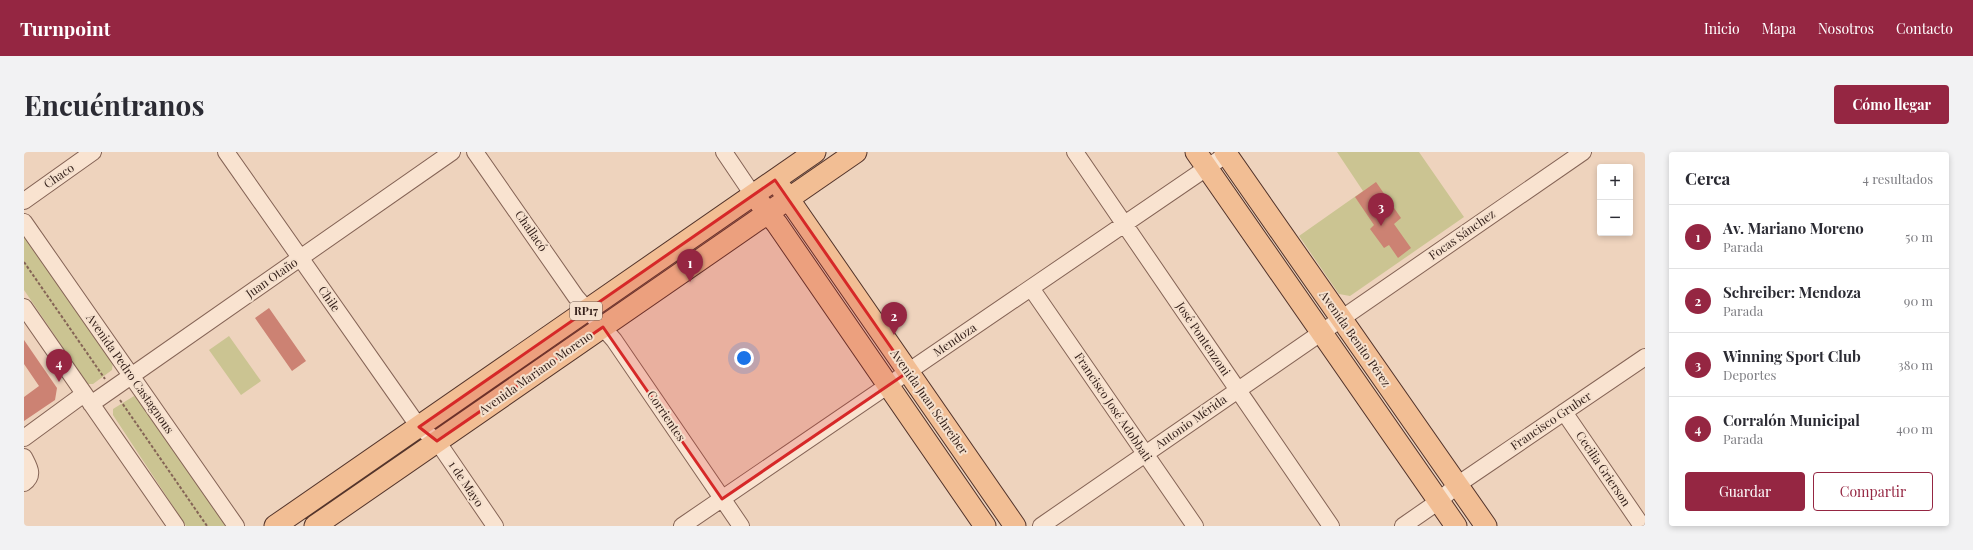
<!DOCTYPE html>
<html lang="es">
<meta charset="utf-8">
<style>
:root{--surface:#fff;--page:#f2f2f3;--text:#2b2b33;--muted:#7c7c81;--line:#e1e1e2;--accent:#952642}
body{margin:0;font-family:"Playfair Display",serif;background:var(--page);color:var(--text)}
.controls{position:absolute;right:12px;top:12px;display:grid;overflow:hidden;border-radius:4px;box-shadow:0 2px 6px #0003}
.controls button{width:36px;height:36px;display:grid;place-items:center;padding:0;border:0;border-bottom:1px solid var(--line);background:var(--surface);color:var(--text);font:20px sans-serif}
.you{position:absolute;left:720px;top:206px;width:14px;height:14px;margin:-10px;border:3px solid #fff;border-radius:50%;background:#1a73e8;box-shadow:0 0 0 6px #1a73e833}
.badge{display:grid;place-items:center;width:26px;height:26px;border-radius:50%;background:var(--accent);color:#fff;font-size:13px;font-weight:700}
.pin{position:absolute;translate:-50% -33px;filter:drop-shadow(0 1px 2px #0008)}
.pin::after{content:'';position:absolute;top:21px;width:14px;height:12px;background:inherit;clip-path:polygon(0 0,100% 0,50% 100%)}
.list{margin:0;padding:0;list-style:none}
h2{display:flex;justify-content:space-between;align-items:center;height:52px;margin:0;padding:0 16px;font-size:17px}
h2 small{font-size:13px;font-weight:400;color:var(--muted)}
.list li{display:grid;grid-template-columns:26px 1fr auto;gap:12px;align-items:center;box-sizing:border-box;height:64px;padding:0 16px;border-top:1px solid var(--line)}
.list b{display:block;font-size:15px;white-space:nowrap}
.list p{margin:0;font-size:13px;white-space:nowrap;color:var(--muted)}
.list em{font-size:13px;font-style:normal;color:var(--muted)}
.actions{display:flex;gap:8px;padding:12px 16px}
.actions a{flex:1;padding:9px 0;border:1px solid var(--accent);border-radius:4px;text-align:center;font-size:14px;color:var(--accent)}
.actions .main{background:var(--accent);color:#fff}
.map{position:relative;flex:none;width:1621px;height:374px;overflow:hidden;border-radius:4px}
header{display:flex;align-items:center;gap:24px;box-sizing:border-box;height:56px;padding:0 20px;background:var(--accent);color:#fff}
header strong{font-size:19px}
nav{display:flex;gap:22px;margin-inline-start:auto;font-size:14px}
.intro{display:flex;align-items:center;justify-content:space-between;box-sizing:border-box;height:96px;padding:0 24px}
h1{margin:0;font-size:28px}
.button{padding:10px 18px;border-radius:4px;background:var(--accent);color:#fff;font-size:14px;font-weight:700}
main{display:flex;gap:24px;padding:0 24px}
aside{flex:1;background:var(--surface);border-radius:4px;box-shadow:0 2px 6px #0003}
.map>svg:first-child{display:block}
.green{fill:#cbc492}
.building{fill:#cc8273}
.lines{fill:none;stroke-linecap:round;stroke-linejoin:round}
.minor-casing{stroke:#856456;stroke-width:18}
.major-casing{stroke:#53342b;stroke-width:23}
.path{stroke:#856456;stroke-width:2;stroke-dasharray:3 2;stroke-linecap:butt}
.minor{stroke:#f9e3d0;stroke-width:16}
.major{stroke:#f2be94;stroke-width:21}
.marked{fill:#d62828;fill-opacity:0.2;stroke:#d62828;stroke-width:3;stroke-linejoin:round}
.labels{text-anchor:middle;stroke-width:4;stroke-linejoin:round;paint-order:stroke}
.shield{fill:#f5e0cd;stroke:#6f5a50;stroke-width:1}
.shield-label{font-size:11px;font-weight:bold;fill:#35211b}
.street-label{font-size:12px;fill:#35211b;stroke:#f5e0cd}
</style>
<header>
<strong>Turnpoint</strong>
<nav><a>Inicio</a><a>Mapa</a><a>Nosotros</a><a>Contacto</a></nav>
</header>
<div class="intro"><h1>Encuéntranos</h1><a class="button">Cómo llegar</a></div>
<main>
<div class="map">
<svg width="1621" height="374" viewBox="0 0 1621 374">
<rect width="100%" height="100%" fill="#eed3bd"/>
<path class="green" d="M1313,0H1395L1440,65L1326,144L1315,142L1275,84L1339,39Z
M0,82L89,209L88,218L69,232H64L61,228L0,138Z
M205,184L237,229L217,243L185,198Z
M110,244L114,247L203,374H162L89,263V257Z"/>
<path class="building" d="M1352,30L1377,66L1370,72L1387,96L1374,106L1365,93L1360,96L1346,77L1350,73L1331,45Z
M245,156L282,209L268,219L231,166Z
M0,188L33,236L31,248L0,269V245L15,234L0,212Z"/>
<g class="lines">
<defs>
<path id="minor" d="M202,0L395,275L413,289L471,374
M451,0L552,145L590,188L717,374
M700,0L729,43
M1051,0L1307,374
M0,49L69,0
M0,70L212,374
M1007,136L1171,374
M0,155L152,374
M67,252L428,0
M1540,260L1618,374
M0,286L60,242
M0,305C5,315 11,323 0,331
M658,374L1206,0
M1017,374L1559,0
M1379,374L1415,349L1433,333L1621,205"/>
<path id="major" d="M1172,0L1432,374
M1201,0L1462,374
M757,36L991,374
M736,51L753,72L961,374
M251,374L791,0
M291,374L832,0"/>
</defs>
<use href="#minor" class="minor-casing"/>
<use href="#major" class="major-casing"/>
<path class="path" d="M0,110L81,227
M96,248L183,374"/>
<use href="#minor" class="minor"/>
<use href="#major" class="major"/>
</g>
<path class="marked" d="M751,28L884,220L698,347L579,175L413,289L395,275Z"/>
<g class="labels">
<rect class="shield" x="546" y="150" width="32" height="18" rx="3"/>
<g class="shield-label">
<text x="562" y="163">RP17</text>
</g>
<g class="street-label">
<text transform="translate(35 24) rotate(-35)" y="4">Chaco</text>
<text transform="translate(507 79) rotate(55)" y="4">Challacó</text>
<text transform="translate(1438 83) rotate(-35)" y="4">Focas Sánchez</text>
<text transform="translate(248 126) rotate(-35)" y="4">Juan Otaño</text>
<text transform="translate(305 147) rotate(55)" y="4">Chile</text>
<text transform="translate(1179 187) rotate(56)" y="4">José Pontenzoni</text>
<text transform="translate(1331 187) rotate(55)" y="4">Avenida Benito Pérez</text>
<text transform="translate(931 188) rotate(-34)" y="4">Mendoza</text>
<text transform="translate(512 221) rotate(-35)" y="4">Avenida Mariano Moreno</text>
<text transform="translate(106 222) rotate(55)" y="4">Avenida Pedro Castagnous</text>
<text transform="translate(905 250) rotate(55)" y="4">Avenida Juan Schreiber</text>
<text transform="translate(1089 255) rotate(56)" y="4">Francisco José Adobbati</text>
<text transform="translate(642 264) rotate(56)" y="4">Corrientes</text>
<text transform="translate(1527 269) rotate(-34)" y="4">Francisco Gruber</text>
<text transform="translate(1167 270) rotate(-35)" y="4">Antonio Mérida</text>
<text transform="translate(1579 317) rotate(56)" y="4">Cecilia Grierson</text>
<text transform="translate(442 332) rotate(56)" y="4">1 de Mayo</text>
</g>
</g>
</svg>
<div class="controls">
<button>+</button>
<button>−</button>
</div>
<div class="you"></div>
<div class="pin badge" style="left:666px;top:130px">1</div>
<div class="pin badge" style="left:870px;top:183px">2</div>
<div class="pin badge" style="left:1357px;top:74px">3</div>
<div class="pin badge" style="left:35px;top:230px">4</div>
</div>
<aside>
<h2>Cerca<small>4 resultados</small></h2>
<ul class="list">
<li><span class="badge">1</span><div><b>Av. Mariano Moreno</b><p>Parada</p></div><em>50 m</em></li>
<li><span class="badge">2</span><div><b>Schreiber: Mendoza</b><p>Parada</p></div><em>90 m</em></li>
<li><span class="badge">3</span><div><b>Winning Sport Club</b><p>Deportes</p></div><em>380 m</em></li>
<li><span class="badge">4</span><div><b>Corralón Municipal</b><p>Parada</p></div><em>400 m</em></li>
</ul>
<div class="actions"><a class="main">Guardar</a><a>Compartir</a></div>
</aside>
</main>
